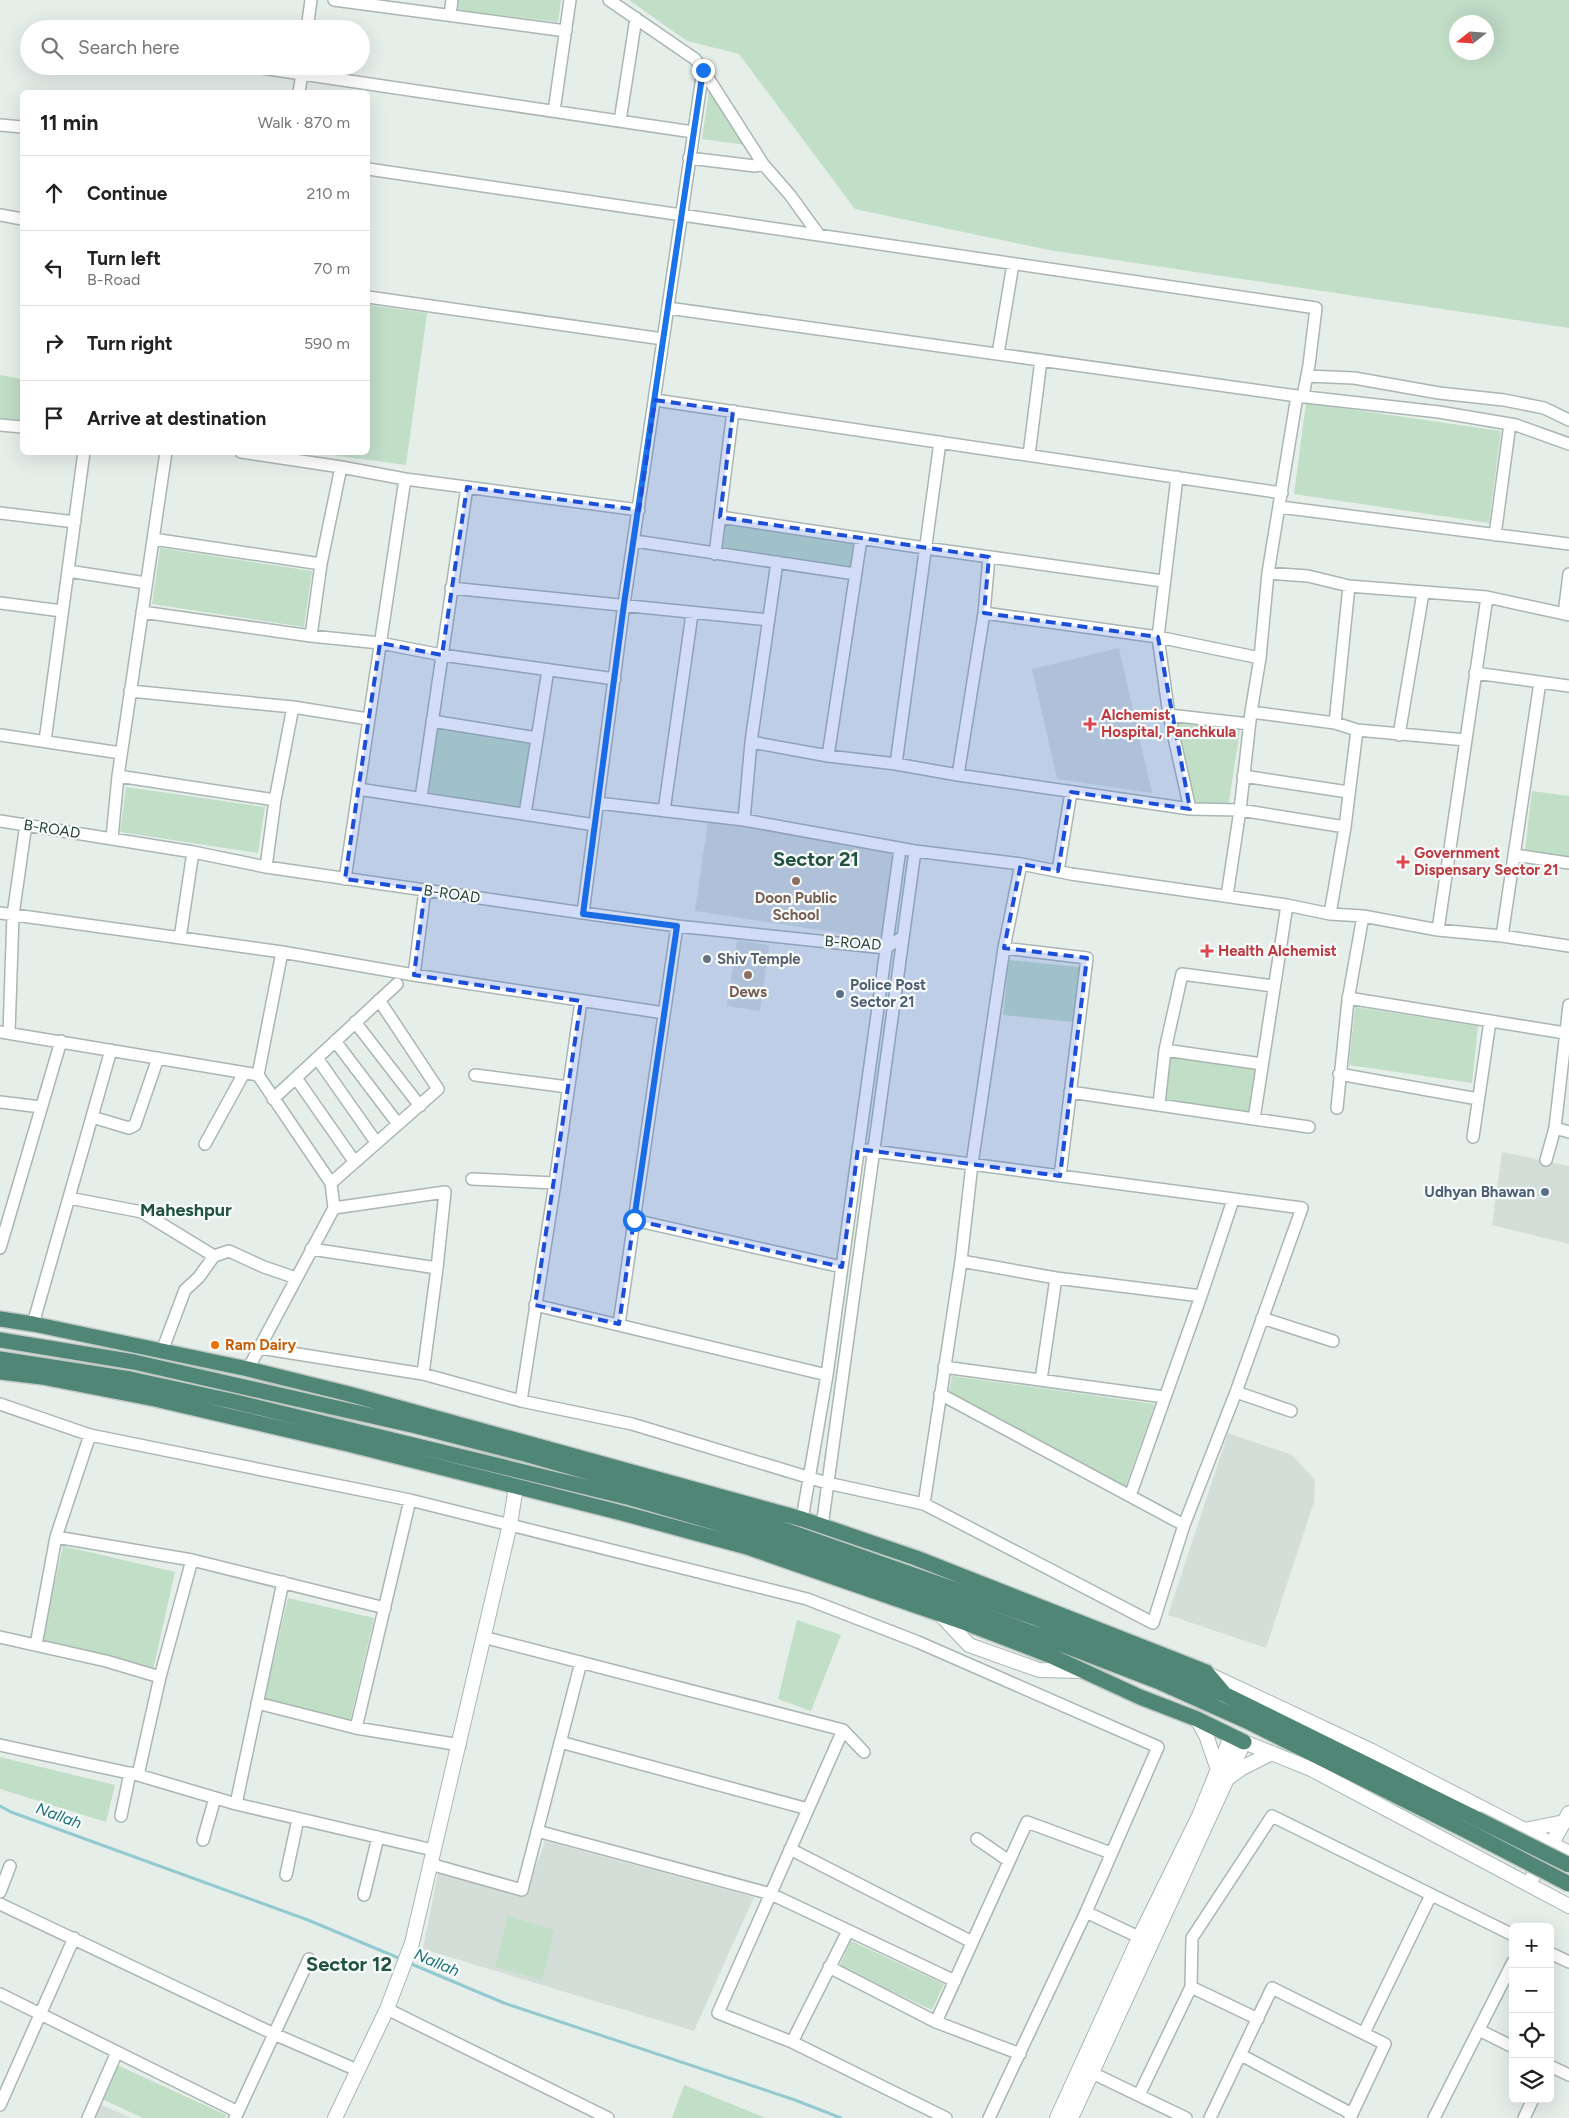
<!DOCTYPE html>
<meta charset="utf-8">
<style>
:root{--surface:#fff;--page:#f6f6f6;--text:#222;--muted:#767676;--line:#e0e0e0}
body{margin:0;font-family:Figtree,sans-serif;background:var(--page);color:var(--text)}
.controls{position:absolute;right:15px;bottom:15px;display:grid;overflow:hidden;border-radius:8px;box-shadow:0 5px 20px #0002}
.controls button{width:45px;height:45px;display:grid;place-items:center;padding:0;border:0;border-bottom:1px solid var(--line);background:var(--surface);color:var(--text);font:25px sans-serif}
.compass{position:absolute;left:1449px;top:15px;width:45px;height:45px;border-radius:50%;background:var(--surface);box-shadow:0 5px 20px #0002;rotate:253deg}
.stop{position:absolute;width:15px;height:15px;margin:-11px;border:4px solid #1a73e8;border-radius:50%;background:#fff}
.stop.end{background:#1a73e8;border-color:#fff;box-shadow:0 1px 5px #0008}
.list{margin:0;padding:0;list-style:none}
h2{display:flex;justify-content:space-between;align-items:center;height:65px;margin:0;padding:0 20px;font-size:21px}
h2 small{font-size:16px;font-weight:400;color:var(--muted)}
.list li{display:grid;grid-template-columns:32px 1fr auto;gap:15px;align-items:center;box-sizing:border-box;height:75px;padding:0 20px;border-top:1px solid var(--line)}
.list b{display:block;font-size:19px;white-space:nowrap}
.list p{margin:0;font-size:16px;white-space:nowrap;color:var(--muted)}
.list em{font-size:16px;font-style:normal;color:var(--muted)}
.icon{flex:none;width:28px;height:28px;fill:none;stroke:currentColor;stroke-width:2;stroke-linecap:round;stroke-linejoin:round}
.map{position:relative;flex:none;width:1569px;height:2118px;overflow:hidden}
.search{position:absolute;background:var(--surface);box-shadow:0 5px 20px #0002;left:20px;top:20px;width:350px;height:55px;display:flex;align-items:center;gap:12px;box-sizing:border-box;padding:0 18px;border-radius:28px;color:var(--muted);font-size:19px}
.panel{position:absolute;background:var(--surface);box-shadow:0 5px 20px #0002;left:20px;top:90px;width:350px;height:365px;border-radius:8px}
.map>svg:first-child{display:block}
.built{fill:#d4ded9}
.green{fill:#c1dec7;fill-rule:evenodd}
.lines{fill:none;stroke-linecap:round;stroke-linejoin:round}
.stream{stroke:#92cad0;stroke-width:3}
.minor-casing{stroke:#a9b6b1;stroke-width:14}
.tertiary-casing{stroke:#a9b6b1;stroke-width:16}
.trunk-casing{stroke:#c2cac7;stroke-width:18}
.minor{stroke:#fff;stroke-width:11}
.tertiary{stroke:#fff;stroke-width:14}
.trunk{stroke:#508676;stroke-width:15}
.trunk-bridge-casing{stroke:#c2cac7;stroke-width:18;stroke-linecap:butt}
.trunk-bridge{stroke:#508676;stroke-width:15}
.route{stroke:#1a73e8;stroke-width:6}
.marked{fill:#1d4ed8;fill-opacity:0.2;stroke:#1d4ed8;stroke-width:4;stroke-dasharray:10 6;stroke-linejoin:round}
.health-dot{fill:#e0444e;stroke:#f7fbf9;stroke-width:2}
.education-dot{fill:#8d6e63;stroke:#f7fbf9;stroke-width:2}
.worship-dot{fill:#6b7280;stroke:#f7fbf9;stroke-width:2}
.service-dot{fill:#5c6f8a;stroke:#f7fbf9;stroke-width:2}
.food-dot{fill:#e8710a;stroke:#f7fbf9;stroke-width:2}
.labels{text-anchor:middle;stroke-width:4.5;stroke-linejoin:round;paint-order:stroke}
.health-label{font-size:15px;font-weight:bold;fill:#be3a42;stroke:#f7fbf9;text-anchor:start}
.street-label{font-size:15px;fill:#264037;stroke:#f7fbf9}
.education-label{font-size:15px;font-weight:bold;fill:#785e54;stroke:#f7fbf9}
.worship-label{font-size:15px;font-weight:bold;fill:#5b616d;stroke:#f7fbf9;text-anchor:start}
.service-label{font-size:15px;font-weight:bold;fill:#4e5e75;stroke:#f7fbf9;text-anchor:start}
.food-label{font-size:15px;font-weight:bold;fill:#c56008;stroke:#f7fbf9;text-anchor:start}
.water-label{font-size:16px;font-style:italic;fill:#21717a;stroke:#f7fbf9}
.quarter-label{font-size:18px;font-weight:bold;fill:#225243;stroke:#f7fbf9}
.district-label{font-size:20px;font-weight:bold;fill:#225243;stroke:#f7fbf9}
</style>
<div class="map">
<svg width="1569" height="2118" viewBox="0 0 1569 2118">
<rect width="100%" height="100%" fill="#e6eeea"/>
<path class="built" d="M1119,648L1152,793L1057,779L1032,669Z
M708,821L896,851L885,934L877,939L695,911Z
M737,940L769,945L760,1011L727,1006Z
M1502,1152L1569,1166V1244L1492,1225Z
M1228,1433L1292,1455L1315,1480L1314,1502L1266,1648L1168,1615Z
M545,1841L754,1897L694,2031L423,1949L438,1873L526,1895Z
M100,2104L131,2118H94Z"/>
<path class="green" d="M457,0H561L558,22L456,10Z
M629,0H1569V328L1049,250L855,209L739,54L687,41ZM1456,22H1486V52H1456Z
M709,90L746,145L702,139Z
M368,305L427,313L406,465L317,453L368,452Z
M0,375L22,379V423L0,421Z
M1306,403L1501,431L1489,523L1294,494Z
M725,523L855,543L851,569L722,550Z
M160,548L312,571L304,627L152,604Z
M1177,723L1240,730L1228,808L1194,803Z
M437,727L533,743L522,809L426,793Z
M126,787L265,807L258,853L120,832Z
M1532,791L1569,796V857L1525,851Z
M1009,960L1079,967L1073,1022L1003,1015Z
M1355,1007L1478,1026L1472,1083L1349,1065Z
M1171,1056L1257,1068L1251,1113L1165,1101Z
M952,1376L1155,1404L1125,1488L949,1393Z
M63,1546L175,1572L153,1670L41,1644Z
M288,1598L374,1618L350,1721L264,1701Z
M797,1620L841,1635L811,1711L778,1699Z
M0,1757L115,1785L106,1822L0,1789Z
M508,1916L554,1930L542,1980L495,1967Z
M851,1941L944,1984L932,2010L839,1967Z
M117,2065L226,2115L225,2118H143L102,2099Z
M684,2085L766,2118H672Z"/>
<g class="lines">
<path class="stream" d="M0,1806L11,1812L308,1920L401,1959
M409,1963L504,2003L795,2100L841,2118"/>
<defs>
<path id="minor" d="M334,0L566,31
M450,15L452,0
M307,29L311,0
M248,66L693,132
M703,70L763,164L790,195L819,235
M299,92L303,67
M554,111L570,0
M620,121L636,18
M0,125L22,127
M689,158L755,166L763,164
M368,169L1316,308L1309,365L1303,396
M0,215L22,219
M368,297L663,339
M668,308L1297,396L1439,412L1516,425L1569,444
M998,354L1013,264
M1307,376L1354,378L1439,393L1504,400L1544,408L1569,420
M655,400L1282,493
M0,425L22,427
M241,452L341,467L405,479L639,510
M1029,455L1041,360
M1177,477L1158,637L1169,715L1190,809
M1280,507L1569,544
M0,513L75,522
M720,517L925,548L1163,581
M1495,535L1510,424
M153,539L321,564
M635,541L855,574
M715,554L733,411
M68,571L146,583
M1268,573L1308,576L1349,586L1487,597L1569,615
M451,588L769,620
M0,603L62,611
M142,612L311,636L380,643L442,655L615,679
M984,613L1158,637L1260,658
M1564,614L1569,574
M311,636L321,564L341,467
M1475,673L1569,686
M130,691L293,707L368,719
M1251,712L1335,723L1357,730L1466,740
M1169,715L1249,724
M432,721L537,738
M1335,723L1349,586
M0,735L121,753
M1399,735L1423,593
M45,741L84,452
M751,742L828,756L896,764L958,775L1190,809L1240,810L1345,827
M828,756L861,539
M896,764L940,442
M958,775L984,613L989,557
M118,776L275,800
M1243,776L1348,792
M358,789L595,825
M421,798L467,487
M598,803L744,820L915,851L1021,864L1071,874L1287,905L1330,914L1363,916L1438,930L1502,936L1569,946
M664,811L692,614
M525,814L548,670
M744,820L751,742L777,562
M0,821L193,852L266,867L583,913L677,926L885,948L903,937
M112,838L118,776L166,452
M1515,855L1569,863
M266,867L275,800L293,707
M1058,871L1071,792
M345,879L405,479
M1227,896L1240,810L1251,712L1260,658L1268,573L1297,396
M0,913L282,952L414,975L664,1013
M583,913L624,604L703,70L695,59L609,0
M1330,914L1345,827L1357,730
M1438,930L1487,597
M1502,936L1540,682
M180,938L193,852
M1004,948L1087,958L1060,1176
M414,975L425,890
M1348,998L1565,1033
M355,1022L420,1106
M0,1032L258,1075
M9,1033L13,915L26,824
M335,1041L398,1124
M1165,1050L1262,1064
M317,1058L376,1142
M1339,1074L1478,1099
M475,1075L568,1087
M296,1078L354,1161
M1070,1092L1309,1127
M273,1099L397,984
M0,1102L41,1107
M1159,1104L1165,1050L1182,974L1273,986
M1337,1108L1348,1000L1363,916
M92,1117L129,1128L135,1125L158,1058
M1254,1119L1287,905
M1555,1128L1569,1132
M1473,1137L1490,1021
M205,1144L244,1073
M1546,1160L1555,1128L1569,1005
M472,1179L555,1183
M331,1183L438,1089L379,1000
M69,1198L142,1212L214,1256
M334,1208L445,1192L437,1268L423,1374
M634,1220L842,1267
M0,1248L61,1041
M311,1249L437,1268
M961,1261L1056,1278L1201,1296
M535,1305L827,1375
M1262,1318L1333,1341
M33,1324L111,1050
M619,1324L677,926
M260,1348L423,1374L521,1401L632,1424L827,1483L924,1504L1153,1623L1184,1525L1236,1392L1302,1208L858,1149
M162,1351L185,1290L199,1277L214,1256L229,1251L264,1267L296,1278
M944,1367L1164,1397
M248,1369L334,1208L331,1183L258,1075L282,952
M1041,1380L1056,1278
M1236,1392L1291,1411
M940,1394L1184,1525
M521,1401L555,1183L581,1001
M0,1404L90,1435L410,1500L807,1599L918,1642L1158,1747L1086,1912L989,2118
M1130,1496L1201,1296L1233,1200
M924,1504L961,1261L972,1164L1004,948L1021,864
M802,1519L827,1375L900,849
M822,1526L915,851
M56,1537L192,1560L385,1608
M0,1637L106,1661L160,1677
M483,1637L843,1730L864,1752
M36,1645L56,1537L90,1435
M257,1703L356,1728L460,1745
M356,1728L410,1500
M843,1730L718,2013L792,2042L946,2118
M560,1742L808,1809
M0,1745L138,1775L236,1804L433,1850
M138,1775L160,1677L192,1560
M236,1804L283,1582
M121,1816L130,1773
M537,1831L771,1894L955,1981
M977,1839L1009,1861
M203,1840L215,1798
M790,1849L972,1942
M430,1864L522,1890L581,1662
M286,1875L298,1819
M0,1892L10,1866
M364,1895L378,1837
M0,1904L274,2034L357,2070
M1086,1912L1147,1941
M1550,1953L1569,1962
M829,1967L936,2022L1020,2054
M1191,1987L1258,2019
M0,1994L238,2112
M387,2009L608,2118
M936,2022L1027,1822L1111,1853
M1479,2030L1513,2047
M1364,2033L1431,1895
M792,2042L848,1931
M1241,2055L1352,2114
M1550,2066L1569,2075
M1086,2070L1186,2118
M1139,2095L1191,1987L1192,1938L1272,1816L1513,1935
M0,2105L74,1938
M88,2118L117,2052
M235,2118L309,1959
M1210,2118L1272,1988L1385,2044L1350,2118
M1434,2118L1513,1962
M1524,2118L1533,2099"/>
<path id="tertiary" d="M940,1614L969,1645L1039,1670L1083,1671
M1206,1673L1370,1750L1569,1853
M1197,1719L1206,1735L1218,1770
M1228,1778L1242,1768L1272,1753
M1525,1830L1564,1822
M1532,1878L1569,1813
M335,2118L387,2009L412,1943L510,1524L516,1487
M1057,2118L1139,1938L1199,1816L1231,1737
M1071,2118L1244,1742L1311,1769L1569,1906"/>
<path id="trunk" d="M0,1319L33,1324L248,1369L349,1394L802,1519L916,1558L1206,1672L1223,1692
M0,1340L134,1362L416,1426L525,1454L756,1520L1036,1618L1226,1695L1477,1819
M0,1359L130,1379L236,1402L631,1498L758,1535L1035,1634L1157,1681L1251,1723L1471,1833
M0,1372L42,1377L155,1399L348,1444L622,1513L747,1547L966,1623L1049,1655L1140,1697L1197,1719L1244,1742"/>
</defs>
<use href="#minor" class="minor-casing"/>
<use href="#tertiary" class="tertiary-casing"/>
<use href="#trunk" class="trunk-casing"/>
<use href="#minor" class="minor"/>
<use href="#tertiary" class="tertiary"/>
<use href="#trunk" class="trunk"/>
<defs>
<path id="trunk-bridge" d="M1477,1819L1569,1865
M1471,1833L1569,1884"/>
</defs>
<use href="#trunk-bridge" class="trunk-bridge-casing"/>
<use href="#trunk-bridge" class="trunk-bridge"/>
</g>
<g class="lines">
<path class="route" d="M634,1220L677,926L583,914L624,604L703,70"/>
</g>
<path class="marked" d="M655,400L733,411L720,517L989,557L984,613L1158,637L1190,809L1071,792L1058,871L1021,864L1004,948L1087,958L1060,1176L858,1149L842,1267L634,1220L619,1324L535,1305L581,1001L414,975L425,890L345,879L380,643L442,655L467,487L639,510Z"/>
<g class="health-dot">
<path d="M1087.5 716.5h5v5h5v5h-5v5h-5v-5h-5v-5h5z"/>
<path d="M1400.5 854.5h5v5h5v5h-5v5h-5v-5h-5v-5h5z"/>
<path d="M1204.5 943.5h5v5h5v5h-5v5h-5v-5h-5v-5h5z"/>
</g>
<g class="education-dot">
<circle cx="796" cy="881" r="5"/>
<circle cx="748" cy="975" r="5"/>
</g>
<circle class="worship-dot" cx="707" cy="959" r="5"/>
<g class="service-dot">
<circle cx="840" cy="994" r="5"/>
<circle cx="1545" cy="1192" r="5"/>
</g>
<circle class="food-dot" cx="215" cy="1345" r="5"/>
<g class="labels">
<g class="health-label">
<text x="1101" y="720">Alchemist<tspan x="1101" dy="17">Hospital, Panchkula</tspan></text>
<text x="1414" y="858">Government<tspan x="1414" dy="17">Dispensary Sector 21</tspan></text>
<text x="1218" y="956">Health Alchemist</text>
</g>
<g class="street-label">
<text transform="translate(52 829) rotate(9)" y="5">B-ROAD</text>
<text transform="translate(452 894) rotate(8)" y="5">B-ROAD</text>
<text transform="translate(853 943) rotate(4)" y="5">B-ROAD</text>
</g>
<g class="education-label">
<text x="796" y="903">Doon Public<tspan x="796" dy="17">School</tspan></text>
<text x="748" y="997">Dews</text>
</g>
<g class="worship-label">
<text x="717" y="964">Shiv Temple</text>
</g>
<g class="service-label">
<text x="850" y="990">Police Post<tspan x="850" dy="17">Sector 21</tspan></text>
<text x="1535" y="1197" text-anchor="end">Udhyan Bhawan</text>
</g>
<g class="food-label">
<text x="225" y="1350">Ram Dairy</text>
</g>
<g class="water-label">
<text transform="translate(59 1815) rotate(20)" y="6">Nallah</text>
<text transform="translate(437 1962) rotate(23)" y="6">Nallah</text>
</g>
<g class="quarter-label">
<text x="186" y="1216">Maheshpur</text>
</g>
<g class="district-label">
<text x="816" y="866">Sector 21</text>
<text x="349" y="1971">Sector 12</text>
</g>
</g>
</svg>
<div class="controls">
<button>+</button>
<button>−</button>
<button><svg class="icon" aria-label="locate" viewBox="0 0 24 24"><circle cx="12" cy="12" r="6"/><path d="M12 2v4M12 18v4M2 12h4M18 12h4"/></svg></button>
<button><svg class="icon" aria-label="layers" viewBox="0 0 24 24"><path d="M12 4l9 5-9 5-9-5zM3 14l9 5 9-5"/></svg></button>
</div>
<svg class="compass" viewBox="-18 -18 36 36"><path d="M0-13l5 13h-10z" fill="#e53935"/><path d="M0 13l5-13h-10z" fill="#767676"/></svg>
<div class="stop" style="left:634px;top:1220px"></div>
<div class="stop end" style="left:703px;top:70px"></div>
<div class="search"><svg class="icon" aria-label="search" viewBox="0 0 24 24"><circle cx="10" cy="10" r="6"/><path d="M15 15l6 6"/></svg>Search here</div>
<section class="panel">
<h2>11 min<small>Walk · 870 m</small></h2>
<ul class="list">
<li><svg class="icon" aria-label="ahead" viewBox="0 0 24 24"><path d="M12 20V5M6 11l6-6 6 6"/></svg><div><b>Continue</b></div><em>210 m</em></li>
<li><svg class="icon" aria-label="left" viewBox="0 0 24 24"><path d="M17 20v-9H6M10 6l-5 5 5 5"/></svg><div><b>Turn left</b><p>B-Road</p></div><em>70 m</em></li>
<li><svg class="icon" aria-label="right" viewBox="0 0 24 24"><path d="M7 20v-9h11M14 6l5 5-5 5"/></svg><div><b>Turn right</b></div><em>590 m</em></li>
<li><svg class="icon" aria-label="arrive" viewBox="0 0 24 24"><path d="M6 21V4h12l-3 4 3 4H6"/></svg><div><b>Arrive at destination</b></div></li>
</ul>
</section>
</div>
